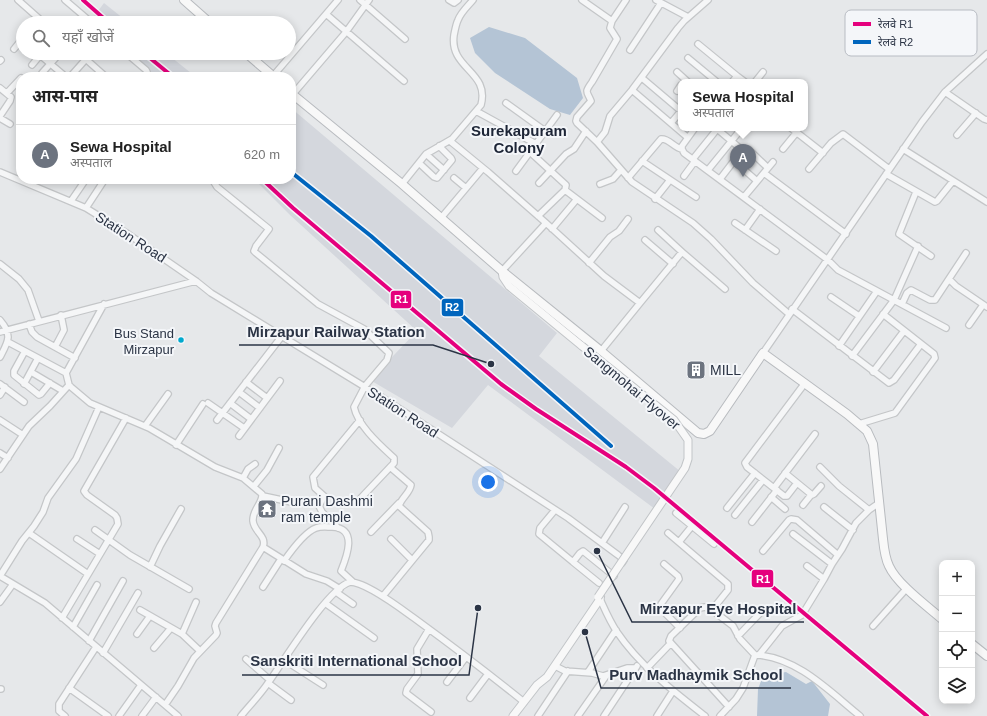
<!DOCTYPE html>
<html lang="hi">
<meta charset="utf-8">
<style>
:root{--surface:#fff;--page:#f2f2f2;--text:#222;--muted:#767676;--line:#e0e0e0;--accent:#6c737f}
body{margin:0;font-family:Arial,"Noto Sans Devanagari",sans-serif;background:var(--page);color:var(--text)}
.controls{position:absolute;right:12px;bottom:12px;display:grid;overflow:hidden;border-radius:8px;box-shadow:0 2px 10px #0003}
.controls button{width:36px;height:36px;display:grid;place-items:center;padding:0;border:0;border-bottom:1px solid var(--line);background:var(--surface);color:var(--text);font:20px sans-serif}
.you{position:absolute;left:488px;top:482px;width:14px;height:14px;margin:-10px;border:3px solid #fff;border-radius:50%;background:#1a73e8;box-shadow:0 0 0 6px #1a73e833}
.badge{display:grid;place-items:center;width:26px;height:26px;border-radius:50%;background:var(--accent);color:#fff;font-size:13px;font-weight:700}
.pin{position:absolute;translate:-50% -33px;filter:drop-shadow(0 1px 2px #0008)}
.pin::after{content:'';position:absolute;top:21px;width:14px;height:12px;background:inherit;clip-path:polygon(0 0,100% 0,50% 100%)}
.popup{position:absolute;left:678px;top:79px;width:130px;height:52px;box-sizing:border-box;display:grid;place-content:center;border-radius:8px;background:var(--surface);filter:drop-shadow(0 1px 3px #0005);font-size:13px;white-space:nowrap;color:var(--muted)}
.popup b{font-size:15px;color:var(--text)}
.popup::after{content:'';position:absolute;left:50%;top:100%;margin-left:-8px;border:8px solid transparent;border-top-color:var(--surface)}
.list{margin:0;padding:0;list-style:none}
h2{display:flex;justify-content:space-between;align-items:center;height:52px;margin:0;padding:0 16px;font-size:17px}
h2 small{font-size:13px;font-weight:400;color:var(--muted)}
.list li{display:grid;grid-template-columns:26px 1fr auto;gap:12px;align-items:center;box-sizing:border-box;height:60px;padding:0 16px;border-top:1px solid var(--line)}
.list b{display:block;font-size:15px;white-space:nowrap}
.list p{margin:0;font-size:13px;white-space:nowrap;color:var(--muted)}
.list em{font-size:13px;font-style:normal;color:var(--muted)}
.icon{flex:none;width:22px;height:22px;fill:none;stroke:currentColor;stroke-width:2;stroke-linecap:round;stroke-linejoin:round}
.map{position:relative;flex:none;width:987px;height:716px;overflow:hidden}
.search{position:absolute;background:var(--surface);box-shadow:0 2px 10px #0003;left:16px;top:16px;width:280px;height:44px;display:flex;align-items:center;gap:10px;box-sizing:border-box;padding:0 14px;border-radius:22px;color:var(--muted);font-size:15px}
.panel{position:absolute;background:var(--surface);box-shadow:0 2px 10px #0003;left:16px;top:72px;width:280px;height:112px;border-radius:16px}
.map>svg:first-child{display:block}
.built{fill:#d4d7dd}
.water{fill:#b4c4d5}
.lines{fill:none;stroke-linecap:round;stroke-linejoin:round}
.minor-casing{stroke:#c4c6c8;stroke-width:8}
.major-casing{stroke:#c2c5c8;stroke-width:9}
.highway-casing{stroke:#b8bbbf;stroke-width:10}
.minor{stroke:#f5f6f7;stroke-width:5.5}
.major{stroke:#f8f8f8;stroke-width:7}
.highway{stroke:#f8f8f8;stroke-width:8}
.major-bridge-casing{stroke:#c2c5c8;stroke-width:9;stroke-linecap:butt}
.major-bridge{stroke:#f8f8f8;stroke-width:7}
.rail-1-casing{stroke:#f4f6f9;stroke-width:7}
.rail-2-casing{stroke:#f4f6f9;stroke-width:7}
.rail-1{stroke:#e5007d;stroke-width:4}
.rail-2{stroke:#0065bd;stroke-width:4}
.bus-dot{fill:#00a9ce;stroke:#f4f6f9;stroke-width:1.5}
.labels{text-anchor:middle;stroke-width:4;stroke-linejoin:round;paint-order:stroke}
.bus-label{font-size:13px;fill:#2b3445;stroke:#f4f6f9;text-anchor:end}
.street-label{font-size:14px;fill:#2b3445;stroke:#f4f6f9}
.poi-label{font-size:14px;fill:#2b3445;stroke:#f4f6f9;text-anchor:start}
.neighbourhood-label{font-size:15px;font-weight:bold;fill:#1d2536;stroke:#f4f6f9}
.key{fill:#f4f6f9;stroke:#b8bcc3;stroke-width:1}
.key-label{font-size:11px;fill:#2b3445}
.leader{fill:none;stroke:#2b3445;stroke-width:1.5}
.callout-dot{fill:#2b3445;stroke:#f4f6f9;stroke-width:1.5}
.callout-label{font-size:15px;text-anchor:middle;font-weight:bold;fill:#2b3445;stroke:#f4f6f9;stroke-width:4;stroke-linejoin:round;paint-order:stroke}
.line-badge{stroke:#f4f6f9;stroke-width:1.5}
.badge-label{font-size:11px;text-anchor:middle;font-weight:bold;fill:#fff}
</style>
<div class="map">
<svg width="987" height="716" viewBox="0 0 987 716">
<rect width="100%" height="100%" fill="#e6e8ea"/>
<path class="built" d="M104,3L129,23H96L92,19Z
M128,53H166L196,77H153Z
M291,108L557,333L539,356L681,472L655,509L488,385L452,428L370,380L417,331L290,215L254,179H291Z"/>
<path class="water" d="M489,27L525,38L577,78L583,98L570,115L550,109L495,73L475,53L470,38Z
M786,672L806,684L812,681L830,704L828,716H757L758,689L763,676Z"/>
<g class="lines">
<defs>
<path id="minor" d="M18,0L44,23
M65,0L92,23
M360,0L405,39
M449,0L454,3L458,0
M582,0L612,21L610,28L617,39L592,82C584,93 587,91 591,101L577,117L576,121L577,123L597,142L632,182L693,223L711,239L753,283L789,314
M656,0L688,17
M326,14L404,81
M612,21L626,0
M698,44L737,76L732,82
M14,49L23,38
M630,50L661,3
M79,53L106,77
M126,53L146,70L147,72V77
M40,55L66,77
M688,58L717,82
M0,61L1,60
M32,65L42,53
M677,72L688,82
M42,73L60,53
M273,76L338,0
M737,76L745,82
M70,77L86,59
M642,78L681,111L671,123
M755,82L763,72
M0,88L11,97L10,101L0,116
M632,90L687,137
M677,91L681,85
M945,92L984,119L987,120
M7,93L21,78
M293,94L346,32L369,0
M506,103L545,131
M476,111L536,144
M0,118L10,124
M695,128L682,146V149L684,153L828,260L838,270L946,328
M716,128L742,150
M791,128L823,153
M957,135L976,113
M450,141L483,168
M597,142L605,132L610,116L632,90L678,28L684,21L708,0
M783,149L797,132
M903,149L987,202
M530,152L566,185L565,190L538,216
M426,154L444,170
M693,159L718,128
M642,161L696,197
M734,161L757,181
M419,163L434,177L437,178L452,160L451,158L439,146
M809,169L831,143L843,134L889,169
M708,170L742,128
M516,171L557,115
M0,172L86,208L128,234L196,281L211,293L383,398L568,518L618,555L624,560L622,563
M764,173L846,234
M886,174L935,202L937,201L953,181
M684,176L695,161
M454,178L466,188
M628,178L661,139C669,138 674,148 682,149
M212,179L217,187L269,229L256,246L254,251L256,253L318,304L364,329L389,353L387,360L365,386L354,407C358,426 380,445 394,458V463L359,500
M720,179L743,149H748L768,168
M539,183L566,154L574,149L586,131
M402,184L426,154L452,139L481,105C490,71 449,69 454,35C455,30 456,24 458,20C461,12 468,6 473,0
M600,184L613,179L621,170
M565,190L602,218
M916,192L899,234L931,256
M744,197L773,162
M655,199L670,180
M71,201L84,182
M86,208L105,179
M441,218L483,168L488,172L546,223L604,276L640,303L601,351
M735,223L776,251
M552,229L577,199
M658,230L682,252
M745,230L760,209
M645,240L673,264
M589,263L610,237L619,231L628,219
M0,264L19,279L28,290L39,321
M502,271L546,223
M949,279L956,286L987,307
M831,297L859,316
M640,303L682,252L725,289
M902,304L907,293L911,290L930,300H935L966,253
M792,309L889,383L894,380L921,344
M0,320C13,335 8,342 0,357
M29,324L32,332L37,337L75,358
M969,325L983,305
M0,332L196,281
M8,342L66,373L104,304
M839,346L877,291
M55,347L64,330L61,315
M25,351L14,371V375L39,395L41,394L50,383
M763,353L922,122L945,92L987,54
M852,356L894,300L918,246
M31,372L63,391
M873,372L904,331
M66,373L69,385L71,387L90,403L149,428L215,467L243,478L262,494C263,503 252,510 253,521C254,532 267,536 263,547L216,623L215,626L217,633L216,635L194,658L178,686L165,705
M246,382L267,398
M0,384L24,402
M24,384L38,358
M239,392L260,408
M0,395L5,387
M208,403L244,428
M230,403L251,419
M0,420L23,435
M217,420L282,336
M859,424L895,413L935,358L934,354L883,314
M145,426L168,394
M239,436L280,381
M176,445L203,404
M0,453L8,458
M820,467L839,486L869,510
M0,469L29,426L50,406L69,385
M785,473L812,495L814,494L821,486
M243,478L248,469L255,464
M797,483L787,496H784L747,467L745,463L805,383
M254,486L267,470L279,448
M774,488L815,434
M263,496L296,503
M771,497L785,509
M803,505L811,495
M824,507L853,530
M727,508L755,473
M555,510L540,528L539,534L573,562L580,553L583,551L614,576
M676,513L692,526L679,542
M735,515L763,480
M752,522L777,490
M692,526L714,544
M338,528L322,512L319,506L324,496L315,488L313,477L360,420
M95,530L130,555L189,589
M371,532L399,503
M29,533L88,574
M668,533L728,584V590L712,610
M793,534L832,564
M77,539L100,554
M391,539L412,560
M602,543L625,507
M263,547L306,574L327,581L340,589
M763,551L789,520L791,519L797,520L838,555
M284,561C291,551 305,532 316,528C321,526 327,527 332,527C358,528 347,556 341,571L353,582
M573,562L599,583
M664,564L678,576L679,579L661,604V609L680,628
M807,566L824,579
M150,567L160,546L181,509
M0,576L45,603L178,716
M0,576L22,541L34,526L43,512L48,498L76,459L99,407
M263,587L281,559
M336,592L353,604
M383,596L429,540V537L428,532L399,506C401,498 410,493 411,485L390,467
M601,597L600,599C605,610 610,622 617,632C640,666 673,691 705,716
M0,602L13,584
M325,603L374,638
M140,610L182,634L200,651
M62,618L118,524L117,518L115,515L87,495L84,491L126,418
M873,626L907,588
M73,627L97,585
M429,629L417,649L418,674L407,689L406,693L431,712
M137,634L150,616
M182,634L196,602
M738,636L763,610
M89,641L123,581
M671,643L669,641L671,636L700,608L705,607L712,610L733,626L740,639L755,655L743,688L736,699L720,716
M154,648L171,628
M103,653L138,593
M757,655C798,658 829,691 860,716
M759,655L782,626L802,615L824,579L832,564L842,549L856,523L869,510L879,503
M246,659L270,680
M284,660L323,685
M555,666L565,671L592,673L603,676L627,668H635
M647,668L671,643L729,707
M588,672L616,630
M447,682L466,657
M268,683L291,700
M69,688L108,716
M0,689H1
M470,698L488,674
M65,716L59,711V704L96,647
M119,716L141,685
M142,716L156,697
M241,716C250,705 260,695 268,683C284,661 327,589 350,582C366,582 400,608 414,618C451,645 488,673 524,702
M538,716L568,671
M578,716L606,676
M604,716L637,666
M657,716L673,691"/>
<path id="major" d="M502,271L503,277L509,286L582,346
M513,716L537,685L547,677L600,599"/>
<path id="highway" d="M184,0L210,23
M246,53L274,77
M291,93L402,184L502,271L601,351L698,433L704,434L710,431L763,353L847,414L867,431L873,444L883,539C884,549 885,558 889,566C897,584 927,606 942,619
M972,644L987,656"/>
</defs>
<use href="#minor" class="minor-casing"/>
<use href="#major" class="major-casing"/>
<use href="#highway" class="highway-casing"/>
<use href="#minor" class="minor"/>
<use href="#major" class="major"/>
<use href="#highway" class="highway"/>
<defs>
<path id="major-bridge" d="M582,346L674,420L688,440V459L685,468L598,597"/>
</defs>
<use href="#major-bridge" class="major-bridge-casing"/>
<use href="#major-bridge" class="major-bridge"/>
<defs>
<path id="rail-1" d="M83,0L109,23
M144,53L173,77
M262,179L293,208L501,384L536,409L626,467L654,488L927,716"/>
<path id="rail-2" d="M291,172L371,236L611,446"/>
</defs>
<use href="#rail-1" class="rail-1-casing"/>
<use href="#rail-2" class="rail-2-casing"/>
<use href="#rail-1" class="rail-1"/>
<use href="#rail-2" class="rail-2"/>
</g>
<defs>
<symbol id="building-square" viewBox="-11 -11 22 22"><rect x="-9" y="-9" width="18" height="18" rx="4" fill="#6c737f" stroke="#f4f6f9"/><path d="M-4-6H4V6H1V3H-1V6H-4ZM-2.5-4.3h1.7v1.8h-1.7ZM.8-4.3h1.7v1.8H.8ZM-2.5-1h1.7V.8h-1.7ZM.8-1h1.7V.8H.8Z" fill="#fff"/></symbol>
<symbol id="temple-square" viewBox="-11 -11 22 22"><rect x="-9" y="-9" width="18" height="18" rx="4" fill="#6c737f" stroke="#f4f6f9"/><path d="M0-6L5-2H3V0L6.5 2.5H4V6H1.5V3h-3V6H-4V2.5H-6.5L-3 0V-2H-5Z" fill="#fff"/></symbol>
</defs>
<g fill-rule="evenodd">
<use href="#building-square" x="685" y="359" width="22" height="22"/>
<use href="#temple-square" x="256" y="498" width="22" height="22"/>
</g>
<circle class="bus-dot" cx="181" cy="340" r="3.5"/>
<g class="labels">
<g class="bus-label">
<text x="174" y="338">Bus Stand<tspan x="174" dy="16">Mirzapur</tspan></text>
</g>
<g class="street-label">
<text transform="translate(131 237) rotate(33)" y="5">Station Road</text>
<text transform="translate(632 388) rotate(40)" y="5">Sangmohai Flyover</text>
<text transform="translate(403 412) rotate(33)" y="5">Station Road</text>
</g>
<g class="poi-label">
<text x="710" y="375">MILL</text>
<text x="281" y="506">Purani Dashmi<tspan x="281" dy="16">ram temple</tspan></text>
</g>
<g class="neighbourhood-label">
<text x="519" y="136">Surekapuram<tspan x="519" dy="17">Colony</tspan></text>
</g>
</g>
<rect x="845" y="10" width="132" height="46" rx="6" class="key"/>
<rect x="853" y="22" width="18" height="4" fill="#e5007d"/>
<rect x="853" y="40" width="18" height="4" fill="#0065bd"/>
<g class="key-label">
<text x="878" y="28">रेलवे R1</text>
<text x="878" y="46">रेलवे R2</text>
</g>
<path class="leader" d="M491 364L433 345H239M597 551L632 622H804M478 608L469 675H242M585 632L601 688H791"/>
<g class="callout-dot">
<circle cx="491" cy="364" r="4"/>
<circle cx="597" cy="551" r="4"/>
<circle cx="478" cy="608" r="4"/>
<circle cx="585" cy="632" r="4"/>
</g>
<g class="callout-label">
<text x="336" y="337">Mirzapur Railway Station</text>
<text x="718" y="614">Mirzapur Eye Hospital</text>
<text x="356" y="666">Sanskriti International School</text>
<text x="696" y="680">Purv Madhaymik School</text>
</g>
<g class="line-badge">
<rect x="390" y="290" width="22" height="19" rx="4" fill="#e5007d"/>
<rect x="441" y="298" width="23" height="19" rx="4" fill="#0065bd"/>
<rect x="751" y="569" width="23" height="19" rx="4" fill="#e5007d"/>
</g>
<g class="badge-label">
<text x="401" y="303">R1</text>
<text x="452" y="311">R2</text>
<text x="763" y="583">R1</text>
</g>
</svg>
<div class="controls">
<button>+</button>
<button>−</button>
<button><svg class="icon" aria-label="locate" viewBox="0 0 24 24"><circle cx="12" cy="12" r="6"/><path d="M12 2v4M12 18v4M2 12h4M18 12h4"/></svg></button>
<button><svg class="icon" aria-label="layers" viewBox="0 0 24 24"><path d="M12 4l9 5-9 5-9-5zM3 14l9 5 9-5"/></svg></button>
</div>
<div class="you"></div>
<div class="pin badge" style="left:743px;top:177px">A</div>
<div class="popup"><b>Sewa Hospital</b>अस्पताल</div>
<div class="search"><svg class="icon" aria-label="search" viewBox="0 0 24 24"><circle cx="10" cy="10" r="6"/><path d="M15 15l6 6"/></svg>यहाँ खोजें</div>
<section class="panel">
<h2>आस-पास<small></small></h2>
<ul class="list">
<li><span class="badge">A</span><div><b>Sewa Hospital</b><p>अस्पताल</p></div><em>620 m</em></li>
</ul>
</section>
</div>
